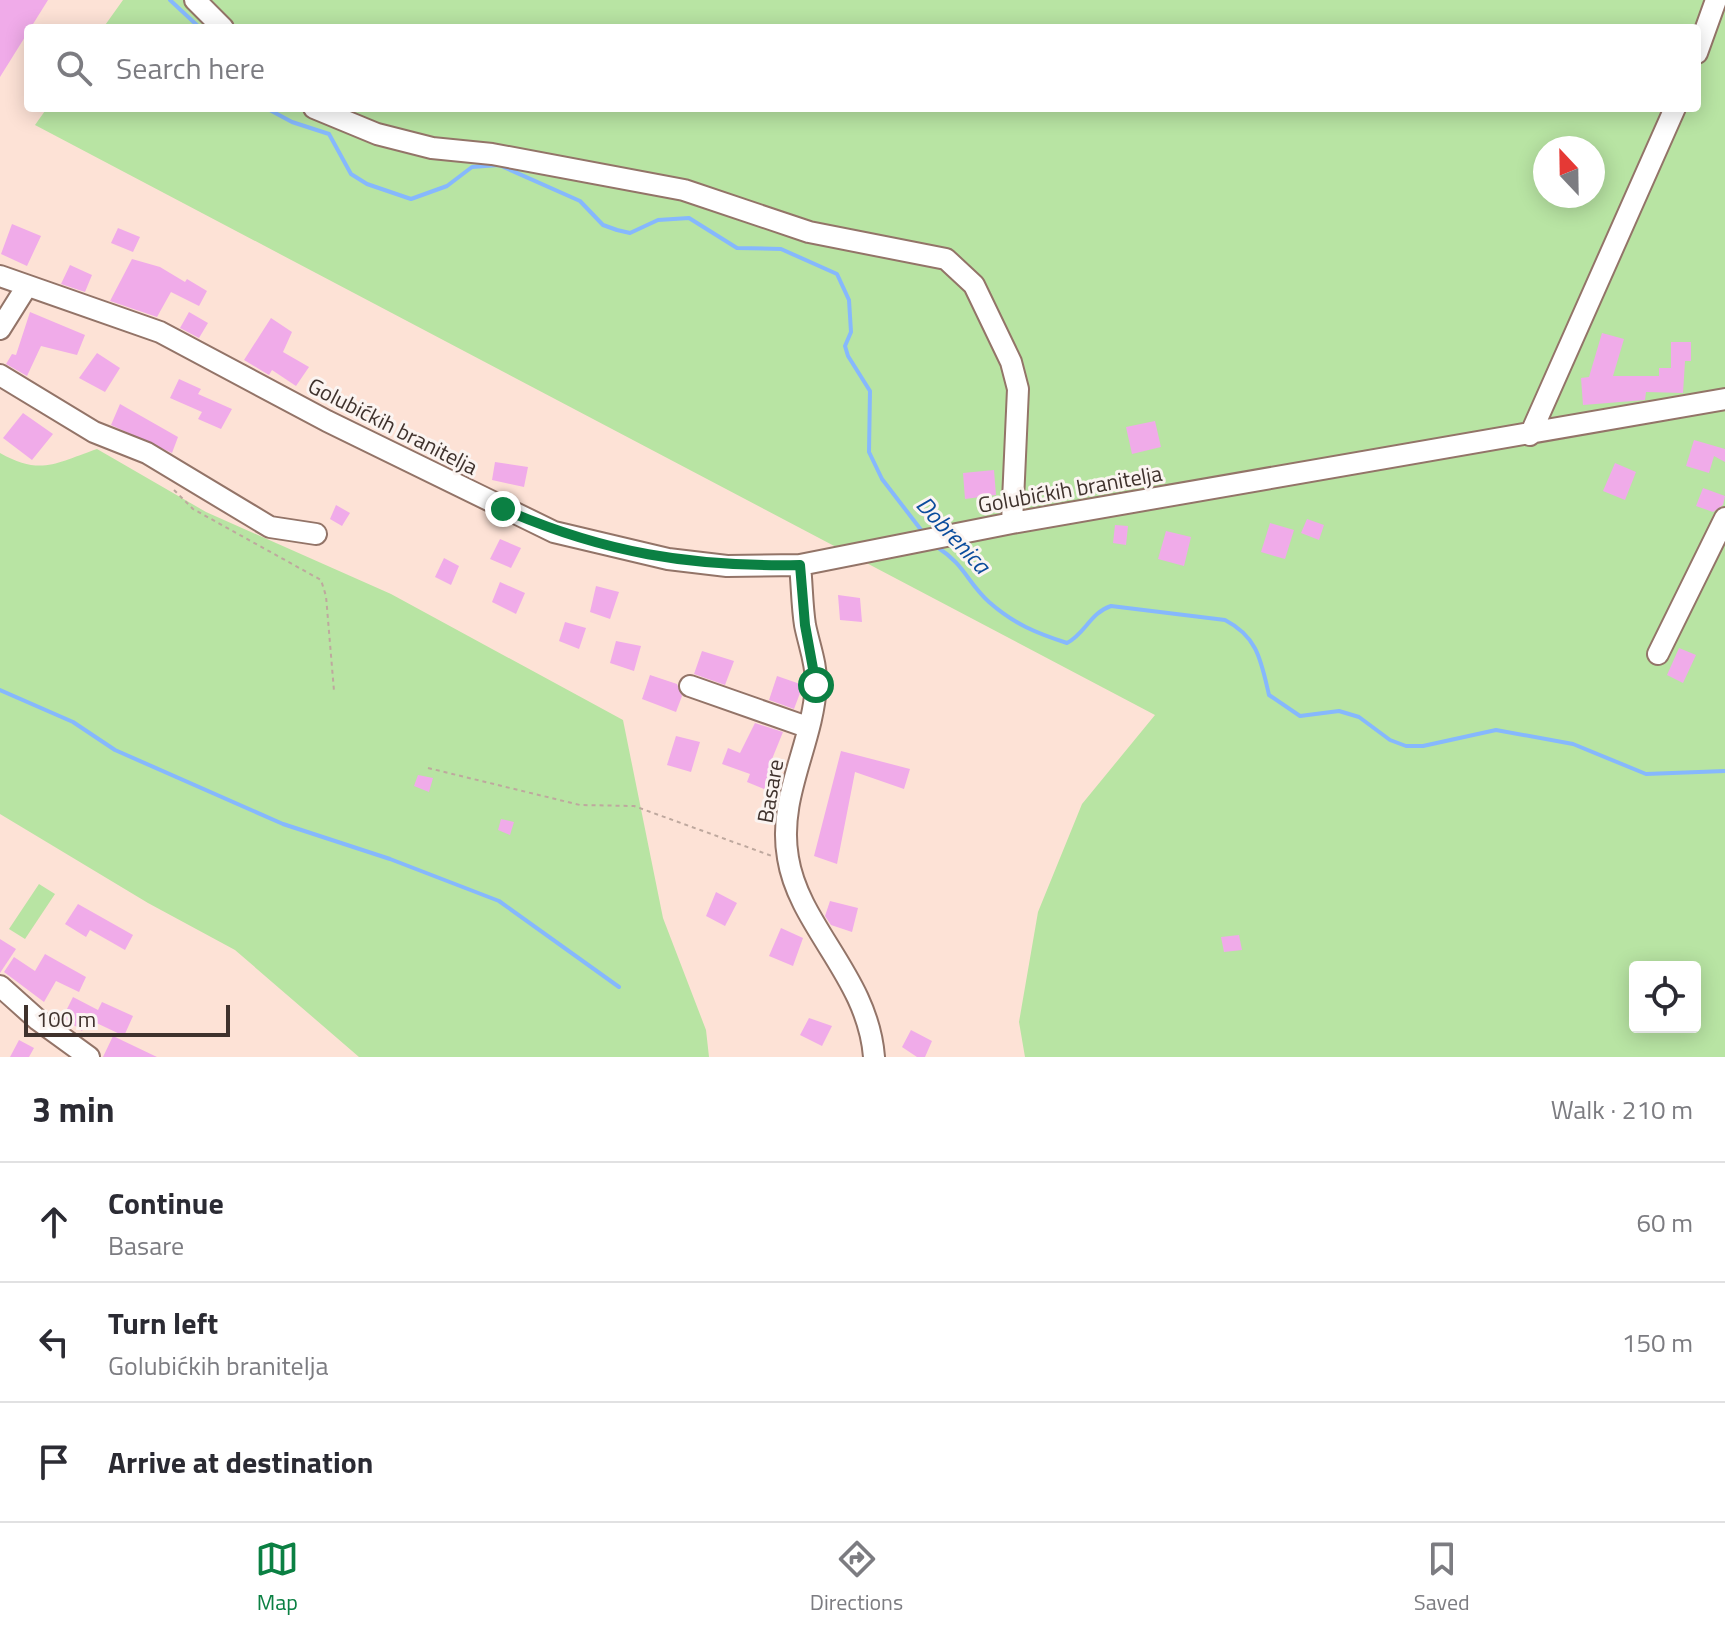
<!DOCTYPE html>
<meta charset="utf-8">
<style>
:root{--surface:#fff;--page:#f7f7f7;--text:#2b2b33;--muted:#7c7c81;--line:#e1e1e2;--accent:#0b8043}
body{margin:0;font-family:"Titillium Web",sans-serif;background:var(--page);color:var(--text)}
.controls{position:absolute;right:24px;bottom:24px;display:grid;overflow:hidden;border-radius:8px;box-shadow:0 4px 20px #0003}
.controls button{width:72px;height:72px;display:grid;place-items:center;padding:0;border:0;border-bottom:2px solid var(--line);background:var(--surface);color:var(--text);font:40px sans-serif}
.compass{position:absolute;left:1533px;top:136px;width:72px;height:72px;border-radius:50%;background:var(--surface);box-shadow:0 4px 20px #0003;rotate:338deg}
.scale{position:absolute;left:24px;bottom:20px;width:206px;box-sizing:border-box;padding-left:8px;border:4px solid #3f322d;border-top:0;font-size:22px;line-height:28px;white-space:nowrap;color:#3f322d;-webkit-text-stroke:6px #fbf4f1;paint-order:stroke}
.stop{position:absolute;width:24px;height:24px;margin:-18px;border:6px solid #0b8043;border-radius:50%;background:#fff}
.stop.end{background:#0b8043;border-color:#fff;box-shadow:0 2px 8px #0008}
.list{margin:0;padding:0;list-style:none}
h2{display:flex;justify-content:space-between;align-items:center;height:104px;margin:0;padding:0 32px;font-size:34px}
h2 small{font-size:26px;font-weight:400;color:var(--muted)}
.list li{display:grid;grid-template-columns:52px 1fr auto;gap:24px;align-items:center;box-sizing:border-box;height:120px;padding:0 32px;border-top:2px solid var(--line)}
.list b{display:block;font-size:30px;white-space:nowrap}
.list p{margin:0;font-size:26px;white-space:nowrap;color:var(--muted)}
.list em{font-size:26px;font-style:normal;color:var(--muted)}
.icon{flex:none;width:44px;height:44px;fill:none;stroke:currentColor;stroke-width:2;stroke-linecap:round;stroke-linejoin:round}
.map{position:relative;flex:none;width:1725px;height:1057px;overflow:hidden}
.search{position:absolute;background:var(--surface);box-shadow:0 4px 20px #0003;left:24px;right:24px;top:24px;height:88px;display:flex;align-items:center;gap:20px;box-sizing:border-box;padding:0 28px;border-radius:8px;color:var(--muted);font-size:30px}
.sheet{height:464px;background:var(--surface)}
nav{display:flex;justify-content:space-around;align-items:center;box-sizing:border-box;height:112px;border-top:2px solid var(--line);background:var(--surface);font-size:22px;color:var(--muted)}
nav a{display:grid;justify-items:center;gap:4px}
nav .on{color:var(--accent)}
.map>svg:first-child{display:block}
.green{fill:#b8e4a3;fill-rule:evenodd}
.lines{fill:none;stroke-linecap:round;stroke-linejoin:round}
.stream{stroke:#86b8fd;stroke-width:4}
.building{fill:#f0abe9}
.minor-casing{stroke:#937468;stroke-width:24}
.path{stroke:#bea89e;stroke-width:2;stroke-dasharray:4 4;stroke-linecap:butt}
.minor{stroke:#fff;stroke-width:20}
.route{stroke:#0b8043;stroke-width:10}
.labels{text-anchor:middle;stroke-width:6;stroke-linejoin:round;paint-order:stroke}
.street-label{font-size:22px;fill:#3f322d;stroke:#fbf4f1}
.water-label{font-size:24px;font-style:italic;fill:#0b4c9c;stroke:#fbf4f1}
</style>
<div class="map">
<svg width="1725" height="1057" viewBox="0 0 1725 1057">
<rect width="100%" height="100%" fill="#fde2d6"/>
<path class="green" d="M123,0H1725V1057H1025L1019,1022L1038,912L1082,804L1155,715L35,125L47,108H1697V28H103ZM1545,148H1593V196H1545ZM1635,967H1695V1027H1635Z
M97,449L206,512L391,594L623,720L663,918L706,1030L709,1057H359L235,950L148,903L0,814V453C41,476 56,463 97,449Z
M39,884L55,894L25,939L9,929Z"/>
<g class="lines">
<path class="stream" d="M170,0L200,28
M266,108L292,122L329,134L351,174L367,184L411,199L447,186L472,167L499,165L580,201L603,225L617,230L630,233L658,220L689,218L737,248L781,249L837,274L849,300L851,332L845,346L848,356L870,391L869,452L882,479L925,535
M937,547C965,565 967,582 989,602C1014,624 1036,633 1067,643C1085,634 1090,613 1111,606L1225,620C1258,637 1261,661 1269,695L1300,716L1339,711L1359,717L1390,740L1406,746H1423L1496,730L1573,744L1646,774L1725,771
M0,690L73,722L115,750L283,824L390,859L499,901L619,987"/>
</g>
<path class="building" d="M0,0H48L0,77Z
M12,224L41,236L27,266L1,254Z
M118,228L140,237L133,252L111,243Z
M132,259L160,267L185,282L187,279L207,291L199,306L171,292L157,317L110,301Z
M70,265L92,275L85,292L61,284Z
M30,312L85,335L77,355L41,346L27,376L6,364L12,354L16,355Z
M189,312L208,323L199,338L180,328Z
M271,318L292,332L283,352L309,367L296,386L272,370L269,375L244,360Z
M1602,333L1624,339L1613,376H1659V368H1671V342H1691V361H1685L1683,393L1646,392L1645,400L1583,405L1581,378L1589,377Z
M97,353L120,368L105,392L79,378Z
M179,379L201,389L198,394L232,409L221,429L198,419L202,412L170,398Z
M120,404L178,437L172,453L111,425Z
M23,413L53,434L32,460L3,438Z
M1155,421L1161,447L1132,454L1126,427Z
M1694,440L1725,449V462L1714,456L1709,473L1686,466Z
M495,462L528,467L524,487L492,480Z
M1615,463L1636,472L1625,500L1603,491Z
M994,470L996,495L965,499L963,473Z
M1703,488L1725,496L1723,505L1713,512L1696,506Z
M336,505L350,513L342,526L330,519Z
M1307,519L1324,525L1319,540L1301,533Z
M1270,523L1294,530L1285,559L1261,552Z
M1115,525L1128,526L1126,545L1113,543Z
M1166,531L1191,537L1184,566L1158,559Z
M500,539L521,548L511,568L490,559Z
M444,558L459,566L451,585L435,577Z
M500,582L525,593L516,614L492,602Z
M596,586L619,592L610,619L590,612Z
M838,595L860,598L862,622L840,620Z
M565,622L586,628L579,649L559,641Z
M616,641L641,646L634,671L610,663Z
M1679,648L1696,655L1683,683L1667,675Z
M702,651L734,661L725,685L694,674Z
M650,675L677,684L682,696L676,712L642,699Z
M777,676L803,685L794,709L769,700Z
M755,723L783,732L770,764L776,766L769,791L747,782L750,774L722,764L728,748L740,753Z
M676,736L700,742L691,772L667,765Z
M841,751L910,769L904,789L855,772L837,864L814,856Z
M418,775L433,778L429,792L414,786Z
M501,819L514,822L510,835L498,830Z
M716,892L737,903L725,926L706,916Z
M830,901L858,908L852,932L831,925L825,916Z
M78,904L133,935L125,950L90,930L86,937L65,924Z
M781,928L803,938L793,966L769,956Z
M1239,935L1242,950L1224,952L1221,937Z
M0,939L16,949L0,973Z
M45,954L86,977L79,992L56,981L44,1002L4,972L14,957L35,971Z
M73,997L98,1010L102,1002L133,1016L124,1036L88,1019L82,1031L63,1017Z
M809,1018L832,1026L822,1046L800,1035Z
M911,1030L932,1041L925,1057H917L902,1047Z
M113,1036L157,1057H103Z
M19,1040L34,1048L29,1057H10Z"/>
<g class="lines">
<defs>
<path id="minor" d="M195,0L223,28
M1697,53L1716,0
M314,108L377,134L432,148L492,154L684,190L809,232L946,259L974,285L1011,362L1018,389L1012,523
M0,276L160,332L327,421L554,532L668,559L727,566L800,565L1012,523L1725,399
M0,329L27,286
M0,375L94,432L147,453L270,527L316,534
M1530,435L1675,108
M800,565C802,585 802,606 805,625C809,645 817,665 816,685C813,744 777,797 788,858C799,927 868,977 874,1057
M1658,654L1725,518
M690,686L807,727
M0,986L38,1020L89,1057"/>
</defs>
<use href="#minor" class="minor-casing"/>
<path class="path" d="M174,490L193,509L321,580L326,596L334,691
M428,768L580,805L634,806L772,856"/>
<use href="#minor" class="minor"/>
</g>
<g class="lines">
<path class="route" d="M503,509C604,553 690,567 800,565L805,625L816,685"/>
</g>
<g class="labels">
<g class="street-label">
<text transform="translate(393 426) rotate(27)" y="8">Golubićkih branitelja</text>
<text transform="translate(1070 489) rotate(-10)" y="8">Golubićkih branitelja</text>
<text transform="translate(770 791) rotate(-80)" y="8">Basare</text>
</g>
<g class="water-label">
<text transform="translate(953 535) rotate(47)" y="8">Dobrenica</text>
</g>
</g>
</svg>
<div class="controls">
<button><svg class="icon" aria-label="locate" viewBox="0 0 24 24"><circle cx="12" cy="12" r="6"/><path d="M12 2v4M12 18v4M2 12h4M18 12h4"/></svg></button>
</div>
<svg class="compass" viewBox="-18 -18 36 36"><path d="M0-13l5 13h-10z" fill="#e53935"/><path d="M0 13l5-13h-10z" fill="#7c7c81"/></svg>
<div class="scale">100 m</div>
<div class="stop" style="left:816px;top:685px"></div>
<div class="stop end" style="left:503px;top:509px"></div>
<div class="search"><svg class="icon" aria-label="search" viewBox="0 0 24 24"><circle cx="10" cy="10" r="6"/><path d="M15 15l6 6"/></svg>Search here</div>
</div>
<section class="sheet">
<h2>3 min<small>Walk · 210 m</small></h2>
<ul class="list">
<li><svg class="icon" aria-label="ahead" viewBox="0 0 24 24"><path d="M12 20V5M6 11l6-6 6 6"/></svg><div><b>Continue</b><p>Basare</p></div><em>60 m</em></li>
<li><svg class="icon" aria-label="left" viewBox="0 0 24 24"><path d="M17 20v-9H6M10 6l-5 5 5 5"/></svg><div><b>Turn left</b><p>Golubićkih branitelja</p></div><em>150 m</em></li>
<li><svg class="icon" aria-label="arrive" viewBox="0 0 24 24"><path d="M6 21V4h12l-3 4 3 4H6"/></svg><div><b>Arrive at destination</b></div></li>
</ul>
</section>
<nav>
<a class="on"><svg class="icon" aria-label="map" viewBox="0 0 24 24"><path d="M3 6l6-2 6 2 6-2v14l-6 2-6-2-6 2zM9 4v14M15 6v14"/></svg>Map</a>
<a><svg class="icon" aria-label="directions" viewBox="0 0 24 24"><path d="M12 3l9 9-9 9-9-9zM9 14v-3h6M13 9l2 2-2 2"/></svg>Directions</a>
<a><svg class="icon" aria-label="saved" viewBox="0 0 24 24"><path d="M7 4h10v16l-5-4-5 4z"/></svg>Saved</a>
</nav>
